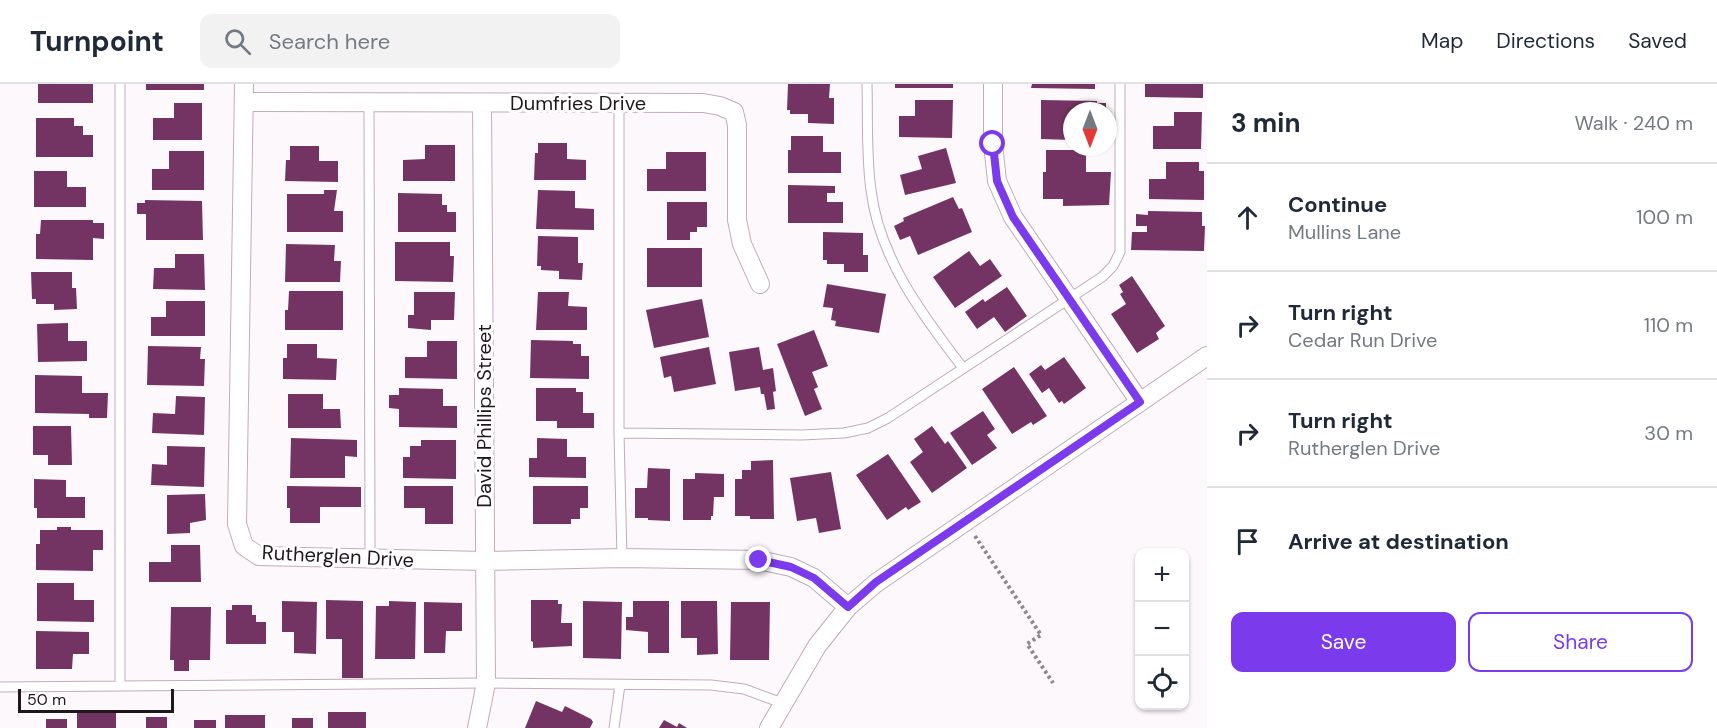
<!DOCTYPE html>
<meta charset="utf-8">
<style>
:root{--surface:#fff;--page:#f2f2f3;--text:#1f2937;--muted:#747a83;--line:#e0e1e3;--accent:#7c3aed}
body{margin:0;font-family:"DM Sans",sans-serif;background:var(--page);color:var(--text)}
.controls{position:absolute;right:18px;bottom:18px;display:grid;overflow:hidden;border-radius:12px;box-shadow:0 2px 4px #0004}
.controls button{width:54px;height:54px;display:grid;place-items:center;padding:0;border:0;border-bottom:2px solid var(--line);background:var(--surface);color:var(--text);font:30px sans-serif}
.compass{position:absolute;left:1063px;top:18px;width:54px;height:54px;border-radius:50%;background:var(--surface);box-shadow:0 2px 4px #0004;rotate:180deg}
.scale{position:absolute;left:18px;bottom:15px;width:156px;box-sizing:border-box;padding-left:6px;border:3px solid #20171d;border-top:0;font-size:16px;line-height:21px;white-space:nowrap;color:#20171d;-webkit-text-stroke:4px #fff;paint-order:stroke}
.stop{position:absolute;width:18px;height:18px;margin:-14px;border:4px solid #7c3aed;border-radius:50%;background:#fff}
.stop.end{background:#7c3aed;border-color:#fff;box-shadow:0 2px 6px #0008}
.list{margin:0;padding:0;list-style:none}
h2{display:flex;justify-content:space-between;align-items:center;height:78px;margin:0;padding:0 24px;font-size:26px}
h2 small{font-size:20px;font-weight:400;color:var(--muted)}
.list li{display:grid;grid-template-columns:39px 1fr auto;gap:18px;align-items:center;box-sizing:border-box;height:108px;padding:0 24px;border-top:2px solid var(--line)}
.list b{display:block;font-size:22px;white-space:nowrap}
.list p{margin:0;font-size:20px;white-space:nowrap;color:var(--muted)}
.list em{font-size:20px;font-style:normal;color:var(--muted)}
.actions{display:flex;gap:12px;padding:18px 24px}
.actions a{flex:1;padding:14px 0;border:2px solid var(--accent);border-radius:12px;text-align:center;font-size:21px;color:var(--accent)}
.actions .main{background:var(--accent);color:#fff}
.icon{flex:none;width:33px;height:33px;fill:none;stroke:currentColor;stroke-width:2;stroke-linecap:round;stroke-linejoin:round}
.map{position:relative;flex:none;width:1207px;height:644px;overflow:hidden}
header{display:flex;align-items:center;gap:36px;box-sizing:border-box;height:84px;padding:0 30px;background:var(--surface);border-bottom:2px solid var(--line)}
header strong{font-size:28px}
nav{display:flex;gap:33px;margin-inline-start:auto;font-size:21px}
.search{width:420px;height:54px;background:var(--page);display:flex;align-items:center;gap:15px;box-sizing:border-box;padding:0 21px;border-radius:12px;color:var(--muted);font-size:22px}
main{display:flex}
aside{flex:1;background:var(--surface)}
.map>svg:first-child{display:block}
.building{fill:#743463}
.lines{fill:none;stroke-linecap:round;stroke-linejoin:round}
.lane-casing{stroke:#c3abbb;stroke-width:11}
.street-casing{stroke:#c3abbb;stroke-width:20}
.path{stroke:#8f888d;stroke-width:4;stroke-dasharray:3 3;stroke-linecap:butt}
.lane{stroke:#fff;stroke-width:9}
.street{stroke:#fff;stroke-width:18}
.route{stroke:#7c3aed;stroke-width:8}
.labels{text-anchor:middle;stroke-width:6;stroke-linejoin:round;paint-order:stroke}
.street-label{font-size:20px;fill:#20171d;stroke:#fff}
</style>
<header>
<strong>Turnpoint</strong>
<div class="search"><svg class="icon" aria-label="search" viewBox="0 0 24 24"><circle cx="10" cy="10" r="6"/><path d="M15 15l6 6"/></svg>Search here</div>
<nav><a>Map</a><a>Directions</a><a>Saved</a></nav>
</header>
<main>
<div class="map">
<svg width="1207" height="644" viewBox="0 0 1207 644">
<rect width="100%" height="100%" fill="#fdf8fb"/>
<path class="building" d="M38,0H93V19H38Z
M146,0H204V6H146Z
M788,0H830L829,14H834V40L808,39V30H790V26H787Z
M895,0H953V4H895Z
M1032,0H1095V5L1031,4Z
M1145,0H1203V14L1145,13Z
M915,16H953L952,54L899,53V32H915Z
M1041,16L1097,17V19H1106V27H1072V56L1041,55Z
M174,19H202V56H153V34H174Z
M1174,28H1202L1201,65H1153V42H1174Z
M36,34H74V42H83V51H93V73H36Z
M791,52H823V68H841V89H788V66H791Z
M538,59H567V75L586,76V96H534L535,69H538Z
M425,61H455V97H403V76L425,75Z
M290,62H319V77H338V98L285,97L286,76H290Z
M946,64L956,99L905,111L900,91L922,85L918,72Z
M1046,66H1086V88H1111L1109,121L1063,122V115H1043V88H1046Z
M169,67H204V106H152V85H169Z
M666,68H706V107H647V85H666Z
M1166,78H1199V87H1204V116L1149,115V95H1166Z
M34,87H67V103H86V123H34Z
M788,101L835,102V109H827V118H843V139H788Z
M324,106H337L334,127H343V148H287V110H324Z
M538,106L575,107V124L594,125V146L536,145Z
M398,109L442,110V121H447V128H456V148H398Z
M953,113L959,125L962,124L972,148L918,171L910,152L900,156L894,142L904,137L903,134Z
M145,116L202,117L203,156H146V130H137V119H145Z
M667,118H707V143H697V148H690V156H667Z
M1148,127L1202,128V142H1205L1204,167L1131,166L1132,148H1147V142H1136V130L1148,131Z
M41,136H93V139H104V155L93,154V176L36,175V150H40Z
M823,148L863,149V171H868V188H844V180H827V176H823Z
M538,152L578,153V179H583L582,196L559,195V187L541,186V182H537Z
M395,158H450V172H454L453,198L395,197Z
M286,160L335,161L334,177H341L340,198H285Z
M647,164H702V203H647Z
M969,167L980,182L990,175L1002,192L955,224L933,193Z
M175,170H204L205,206L153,205L154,184H175Z
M31,188H72V204H76L77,225L54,226V220H36V215H32Z
M1132,192L1165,242L1156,249L1159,255L1137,269L1111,230L1126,220L1120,210L1123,208L1119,201Z
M827,200L886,210L879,249L835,242L836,237L831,236L833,224L823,223Z
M1007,203L1027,232L1005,248L994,233L977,245L965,228L983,215L985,218Z
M289,207H343V246H285V226H288Z
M414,208H455L454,236H431V246L408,244V231H414Z
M538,208H569L568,222L587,223V246H536Z
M702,215L709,253L654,264L646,226Z
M166,217H205V252H151V233H166Z
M68,239V257H87V277L38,278L37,240Z
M814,246L828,282L812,288L818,303L814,305L822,325L805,332L777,260Z
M531,256L573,257V260H581V272H589V295L530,294Z
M427,257H457V295L405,294V273H427Z
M287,260H317V274L337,275L336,296L283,295V274H287Z
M148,262L201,263L200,275H205L204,302L147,301Z
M709,263L716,300L674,308L671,292L664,294L660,273Z
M759,263L763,286L773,284L776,307L773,308L775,325L767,326L764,310H761L760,303L735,307L729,268Z
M1064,273L1086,304L1064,320L1062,317L1059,319L1049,304L1042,309L1029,290L1041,281L1045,286Z
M1014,283L1047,332L1033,341L1031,338L1012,350L982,305Z
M35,291L82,292V309H108L107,334H89V330L35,329Z
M399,304L443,305V322H457V344L399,343V325L389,324V311H399Z
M536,304H576V308H583V329H594V344H557V337H536Z
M288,310H323V325H340L341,344H288Z
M176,312L205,313L204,351L152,349L153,329L175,330Z
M983,327L995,345L987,351L997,364L972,381L950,349Z
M33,342H71L72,381H48V371H33Z
M932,342L945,360L948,357L967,384L932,409L910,378L923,368L914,355Z
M291,354L357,356V373L345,372V394H290Z
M537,354L567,355V373H586V394L529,393V374H537Z
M421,356H456V395L403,394V373H410V362H421Z
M167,362L205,363L204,403L151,401L152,380L167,381Z
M888,370L921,418L908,426L906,423L887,436L856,391Z
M773,376L774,435H750V432H735V395H742V386H751V377Z
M648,384L670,385V437L648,436V434H635V404H647Z
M831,388L841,445L819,449L816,434L797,437L790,394Z
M695,389L724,390V413H714L713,432H711V436H683V395H695Z
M34,395L66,396V413H85V434H37V424H34Z
M287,402L361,403V423H320V439H290V424H287Z
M404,402H453V440H425V424H404Z
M533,402H588V424H580V435H571V440H533Z
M205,410L206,436L190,439V449L167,450V411Z
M57,443H71V446H103V466H93V487L36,486V460H40V446H57Z
M171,461H200L201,498H149V478H171Z
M37,499H74V516H94V538L37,537Z
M326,516L363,517V594H342V555H326Z
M531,516H558V520H562L561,539H572V562L533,564V558L531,557Z
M282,517L317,518L316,570L294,569V548H282Z
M389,517L416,518L415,575H375L376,522H389Z
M583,517L622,518L621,575L583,574Z
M633,517H669V569H648V548L626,546V533H633Z
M681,517H717L718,570L697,571V554H681Z
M424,518L462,519V547H446L445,569H424Z
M731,518H770L769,576H730Z
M232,521H252V531H256V538H266V560H226V526H232Z
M171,523H211L210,576H189V587H174V576H170Z
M36,547L89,548V570H73L72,585H36Z
M536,617L562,628L565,622L591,635L593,638L590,644H525Z
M83,626H90V629H116V644H77V629H83Z
M328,628H366V644H328Z
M225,631H265V644H225Z
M146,633H167V644H146Z
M292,634H313V644H292Z
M46,635H67V644H46Z
M194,636H216V644H194Z
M664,636L677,643L679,639L687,644H659Z"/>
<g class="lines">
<defs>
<path id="lane" d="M867,0C868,35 866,71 871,106C879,174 923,232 963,284
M369,19L370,474
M619,349V19
M622,474L619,349L801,351L844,349L868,344L888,334L1102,193L1113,182L1120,168V0
M120,602L486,599L711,601L744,605L782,619
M0,603L120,602V0
M614,644L620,601"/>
<path id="street" d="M244,0L237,440L244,462L259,472L485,477L622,474L759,476L791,483L814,494L848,523
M993,0V60L997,97L1013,133L1140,318
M244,18L703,19L720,22L734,28L737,41V136L742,160L760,200
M477,644L486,599L482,19
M769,644L817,562L848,523L876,499L1207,272"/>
</defs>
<use href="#lane" class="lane-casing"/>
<use href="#street" class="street-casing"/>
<path class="path" d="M975,452L1041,551L1027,560L1053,599"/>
<use href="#lane" class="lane"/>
<use href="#street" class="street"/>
</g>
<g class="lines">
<path class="route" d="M759,476L791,483L814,494L848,523L876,498L1140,318L1013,133L997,97L993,60"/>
</g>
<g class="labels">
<g class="street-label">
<text x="578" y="26">Dumfries Drive</text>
<text transform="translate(484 332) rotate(-90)" y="7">David Phillips Street</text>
<text transform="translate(338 472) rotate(3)" y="7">Rutherglen Drive</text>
</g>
</g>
</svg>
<div class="controls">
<button>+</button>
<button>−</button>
<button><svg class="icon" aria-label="locate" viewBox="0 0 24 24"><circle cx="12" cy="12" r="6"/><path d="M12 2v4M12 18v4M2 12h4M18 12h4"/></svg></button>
</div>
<svg class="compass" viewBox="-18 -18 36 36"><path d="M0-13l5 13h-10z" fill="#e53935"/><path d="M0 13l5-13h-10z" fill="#747a83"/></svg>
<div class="scale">50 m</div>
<div class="stop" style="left:993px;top:60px"></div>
<div class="stop end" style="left:759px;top:476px"></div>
</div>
<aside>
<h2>3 min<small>Walk · 240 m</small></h2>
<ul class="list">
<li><svg class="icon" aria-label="ahead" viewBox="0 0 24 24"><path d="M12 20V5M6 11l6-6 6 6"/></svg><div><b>Continue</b><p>Mullins Lane</p></div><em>100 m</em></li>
<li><svg class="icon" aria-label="right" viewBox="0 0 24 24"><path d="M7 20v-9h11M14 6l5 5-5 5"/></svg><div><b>Turn right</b><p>Cedar Run Drive</p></div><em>110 m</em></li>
<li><svg class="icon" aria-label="right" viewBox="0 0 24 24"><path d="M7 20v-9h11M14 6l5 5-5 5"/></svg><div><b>Turn right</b><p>Rutherglen Drive</p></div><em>30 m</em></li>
<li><svg class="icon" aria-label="arrive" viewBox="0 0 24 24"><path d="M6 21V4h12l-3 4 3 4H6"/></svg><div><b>Arrive at destination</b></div></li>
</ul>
<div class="actions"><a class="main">Save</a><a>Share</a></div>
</aside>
</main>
